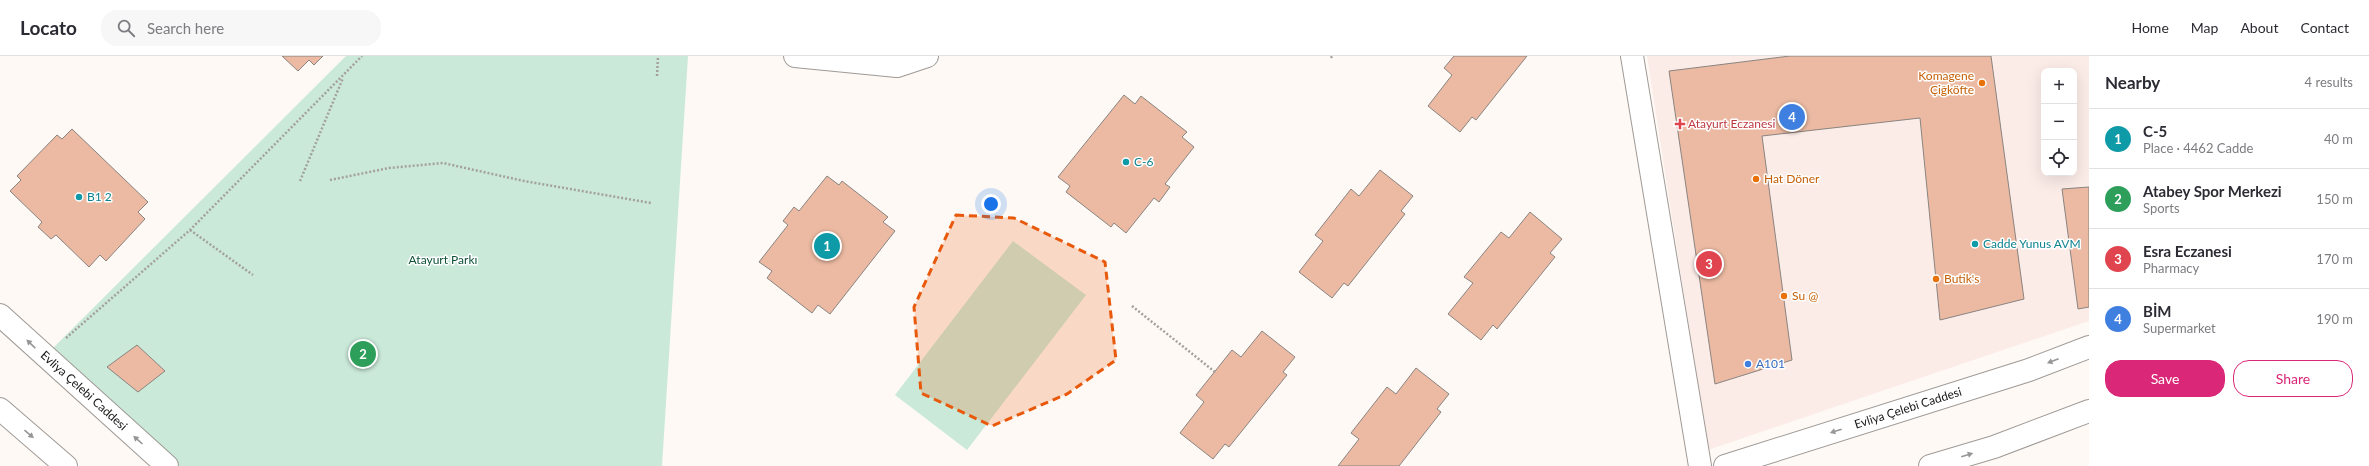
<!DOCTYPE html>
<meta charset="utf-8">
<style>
:root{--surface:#fff;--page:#f7f7f7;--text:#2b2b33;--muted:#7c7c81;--line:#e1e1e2;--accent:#db2777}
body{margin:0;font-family:Lato,sans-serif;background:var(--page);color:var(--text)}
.controls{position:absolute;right:12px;top:12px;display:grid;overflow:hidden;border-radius:8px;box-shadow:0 4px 16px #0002}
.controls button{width:36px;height:36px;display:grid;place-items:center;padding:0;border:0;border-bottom:1px solid var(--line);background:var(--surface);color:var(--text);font:20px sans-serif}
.you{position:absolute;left:991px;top:148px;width:14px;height:14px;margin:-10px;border:3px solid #fff;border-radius:50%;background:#1a73e8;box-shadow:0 0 0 6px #1a73e833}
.badge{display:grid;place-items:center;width:26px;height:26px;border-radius:50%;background:var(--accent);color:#fff;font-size:13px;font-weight:700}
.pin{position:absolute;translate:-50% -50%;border:2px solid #fff;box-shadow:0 1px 4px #0006}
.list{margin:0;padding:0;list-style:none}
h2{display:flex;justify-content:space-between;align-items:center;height:52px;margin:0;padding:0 16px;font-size:17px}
h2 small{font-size:13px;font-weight:400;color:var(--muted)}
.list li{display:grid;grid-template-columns:26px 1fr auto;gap:12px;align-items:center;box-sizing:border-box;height:60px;padding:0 16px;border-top:1px solid var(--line)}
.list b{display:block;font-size:15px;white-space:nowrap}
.list p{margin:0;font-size:13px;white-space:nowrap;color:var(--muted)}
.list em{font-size:13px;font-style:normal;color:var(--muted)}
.actions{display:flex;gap:8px;padding:12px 16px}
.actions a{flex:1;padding:9px 0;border:1px solid var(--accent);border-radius:16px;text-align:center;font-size:14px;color:var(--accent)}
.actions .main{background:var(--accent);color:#fff}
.icon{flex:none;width:22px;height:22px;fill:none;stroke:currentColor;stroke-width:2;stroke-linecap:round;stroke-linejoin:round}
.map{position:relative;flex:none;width:2089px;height:410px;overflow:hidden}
header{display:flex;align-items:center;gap:24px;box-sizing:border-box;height:56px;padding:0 20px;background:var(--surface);border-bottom:1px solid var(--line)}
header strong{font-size:19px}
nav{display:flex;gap:22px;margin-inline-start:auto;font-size:14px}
.search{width:280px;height:36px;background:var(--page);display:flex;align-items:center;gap:10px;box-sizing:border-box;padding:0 14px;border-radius:16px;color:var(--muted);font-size:15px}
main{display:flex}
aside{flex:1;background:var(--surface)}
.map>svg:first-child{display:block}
.commercial{fill:#fcece8;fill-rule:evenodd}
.green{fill:#cae9d9}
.building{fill:#ecbaa2;stroke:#898481}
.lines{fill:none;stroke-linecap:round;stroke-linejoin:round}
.minor-casing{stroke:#9f9a96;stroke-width:24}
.tertiary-casing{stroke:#9f9a96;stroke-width:24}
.path{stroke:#a4a09d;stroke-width:2.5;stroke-dasharray:2 2;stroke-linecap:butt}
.minor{stroke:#fff;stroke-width:22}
.tertiary{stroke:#fff;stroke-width:22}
.oneway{fill:#979696}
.marked{fill:#e8590c;fill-opacity:0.2;stroke:#e8590c;stroke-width:3;stroke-dasharray:8 5;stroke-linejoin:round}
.food-dot{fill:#e8710a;stroke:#fff;stroke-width:1.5}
.health-dot{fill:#e0444e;stroke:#fff;stroke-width:1.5}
.culture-dot{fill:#0f9aa8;stroke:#fff;stroke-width:1.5}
.shop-dot{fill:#3f7fe0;stroke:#fff;stroke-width:1.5}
.labels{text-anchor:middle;stroke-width:3;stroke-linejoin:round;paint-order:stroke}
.food-label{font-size:12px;fill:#c56008;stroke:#fff;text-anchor:start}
.health-label{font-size:12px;fill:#be3a42;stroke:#fff;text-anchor:start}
.culture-label{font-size:12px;fill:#0d838f;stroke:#fff;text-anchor:start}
.park-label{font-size:12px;fill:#0d5139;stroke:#fff}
.shop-label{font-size:12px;fill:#366cbe;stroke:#fff;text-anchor:start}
.street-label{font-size:12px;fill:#181615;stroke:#fff}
</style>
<header>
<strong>Locato</strong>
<div class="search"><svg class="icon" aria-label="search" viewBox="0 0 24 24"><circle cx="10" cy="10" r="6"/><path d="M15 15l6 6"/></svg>Search here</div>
<nav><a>Home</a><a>Map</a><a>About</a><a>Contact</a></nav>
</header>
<main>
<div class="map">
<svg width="2089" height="410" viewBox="0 0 2089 410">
<rect width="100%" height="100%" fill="#fef9f5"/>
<path class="commercial" d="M1647,0H2089V265L1708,394ZM2044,15H2074V117H2044Z"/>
<path class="green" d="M346,0H688L662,410H166L44,301Z
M1013,185L1086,239L967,394L895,339Z"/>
<path class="building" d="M282,0H323L314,9L309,4L298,15Z
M1454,0H1527L1476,64L1472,61L1460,76L1428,50L1452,19L1444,12Z
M1790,0H1991L2024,243L1940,264L1920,62L1762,80L1792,304L1715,328L1669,15Z
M1124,39L1135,48L1141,40L1187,76L1182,81L1194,91L1165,128L1170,131L1159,146L1154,142L1126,177L1114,167L1111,171L1066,136L1070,130L1058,121Z
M72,73L148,146L138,156L145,163L106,205L100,199L89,211L56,179L51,183L38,171L42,166L10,135L21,124L17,120L57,79L62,83Z
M1380,114L1413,140L1401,155L1405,158L1348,230L1344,227L1332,242L1299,216L1323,185L1315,179L1351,133L1359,140Z
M827,120L839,129L842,125L888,161L883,166L895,175L830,258L818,249L812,257L767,222L772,215L759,206L788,169L783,165L794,151L799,155Z
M2089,131V251L2078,253L2062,133Z
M1530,156L1562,183L1550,197L1555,201L1497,273L1493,269L1481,284L1448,258L1473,227L1464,221L1501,176L1509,182Z
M1262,275L1295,301L1283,316L1287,319L1229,391L1225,388L1213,403L1180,377L1204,346L1196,339L1232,294L1241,301Z
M137,289L165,315L138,336L107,311Z
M1416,312L1449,338L1437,353L1441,356L1399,410H1338L1359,383L1351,377L1387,331L1396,338Z"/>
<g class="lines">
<defs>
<path id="minor" d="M795,0L897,10L927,0
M1632,0L1700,410"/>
<g id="tertiary">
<path id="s1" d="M0,259L167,410"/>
<path d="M0,353L66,410"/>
<path id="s2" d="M1725,410L2029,314L2089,291"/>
<path d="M1930,410L1994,391L2089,355"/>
</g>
</defs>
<use href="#minor" class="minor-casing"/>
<use href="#tertiary" class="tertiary-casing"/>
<path class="path" d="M1331,2L1332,0
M657,20L658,0
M330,124L389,112L443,107L524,125L651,147
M300,125L343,22
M190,174L253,219
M1132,250L1215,316
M66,282L190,174L362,0"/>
<use href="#minor" class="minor"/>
<use href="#tertiary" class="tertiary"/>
</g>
<defs><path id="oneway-solid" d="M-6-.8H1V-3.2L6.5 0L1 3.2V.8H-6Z"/></defs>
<g class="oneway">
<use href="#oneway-solid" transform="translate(31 288) rotate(-136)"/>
<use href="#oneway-solid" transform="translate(2053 305) rotate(159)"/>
<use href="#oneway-solid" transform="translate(1836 375) rotate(162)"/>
<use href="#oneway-solid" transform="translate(29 378) rotate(41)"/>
<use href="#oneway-solid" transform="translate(138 384) rotate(-138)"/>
<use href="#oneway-solid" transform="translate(1967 399) rotate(-17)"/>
</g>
<path class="marked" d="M956,159L1014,162L1105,206L1116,304L1067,338L992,370L921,337L914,251Z"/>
<g class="food-dot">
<circle cx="1982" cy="27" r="4"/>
<circle cx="1756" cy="123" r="4"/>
<circle cx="1936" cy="223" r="4"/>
<circle cx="1784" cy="240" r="4"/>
</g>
<path class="health-dot" d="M1678 62h4v4h4v4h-4v4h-4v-4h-4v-4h4z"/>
<g class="culture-dot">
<circle cx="1126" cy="106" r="4"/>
<circle cx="79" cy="141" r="4"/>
<circle cx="1975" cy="188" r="4"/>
</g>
<circle class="shop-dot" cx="1748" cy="308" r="4"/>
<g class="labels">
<g class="food-label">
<text x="1974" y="24" text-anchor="end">Komagene<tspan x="1974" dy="14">Çiğköfte</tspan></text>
<text x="1764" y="127">Hat Döner</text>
<text x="1944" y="227">Butik's</text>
<text x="1792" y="244">Su @</text>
</g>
<g class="health-label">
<text x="1688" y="72">Atayurt Eczanesi</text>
</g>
<g class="culture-label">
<text x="1134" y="110">C-6</text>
<text x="87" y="145">B1 2</text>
<text x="1983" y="192">Cadde Yunus AVM</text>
</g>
<g class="park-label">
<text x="443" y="208">Atayurt Parkı</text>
</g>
<g class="shop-label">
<text x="1756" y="312">A101</text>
</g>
<g class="street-label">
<text dy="4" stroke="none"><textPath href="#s1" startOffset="113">Evliya Çelebi Caddesi</textPath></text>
<text dy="4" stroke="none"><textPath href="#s2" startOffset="192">Evliya Çelebi Caddesi</textPath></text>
</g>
</g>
</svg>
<div class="controls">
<button>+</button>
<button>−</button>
<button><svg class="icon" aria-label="locate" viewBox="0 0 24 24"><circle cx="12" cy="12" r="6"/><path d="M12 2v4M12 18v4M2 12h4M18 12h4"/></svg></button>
</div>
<div class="you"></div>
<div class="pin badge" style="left:827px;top:190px;background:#0f9aa8">1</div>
<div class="pin badge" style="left:363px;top:298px;background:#2e9e5b">2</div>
<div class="pin badge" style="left:1709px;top:208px;background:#e0444e">3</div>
<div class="pin badge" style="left:1792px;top:61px;background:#3f7fe0">4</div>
</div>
<aside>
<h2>Nearby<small>4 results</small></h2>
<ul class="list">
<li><span class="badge" style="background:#0f9aa8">1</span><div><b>C-5</b><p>Place · 4462 Cadde</p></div><em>40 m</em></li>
<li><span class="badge" style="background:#2e9e5b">2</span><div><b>Atabey Spor Merkezi</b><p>Sports</p></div><em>150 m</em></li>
<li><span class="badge" style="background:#e0444e">3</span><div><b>Esra Eczanesi</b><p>Pharmacy</p></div><em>170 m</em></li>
<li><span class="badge" style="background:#3f7fe0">4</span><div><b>BİM</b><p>Supermarket</p></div><em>190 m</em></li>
</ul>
<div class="actions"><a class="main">Save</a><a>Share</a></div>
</aside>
</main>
